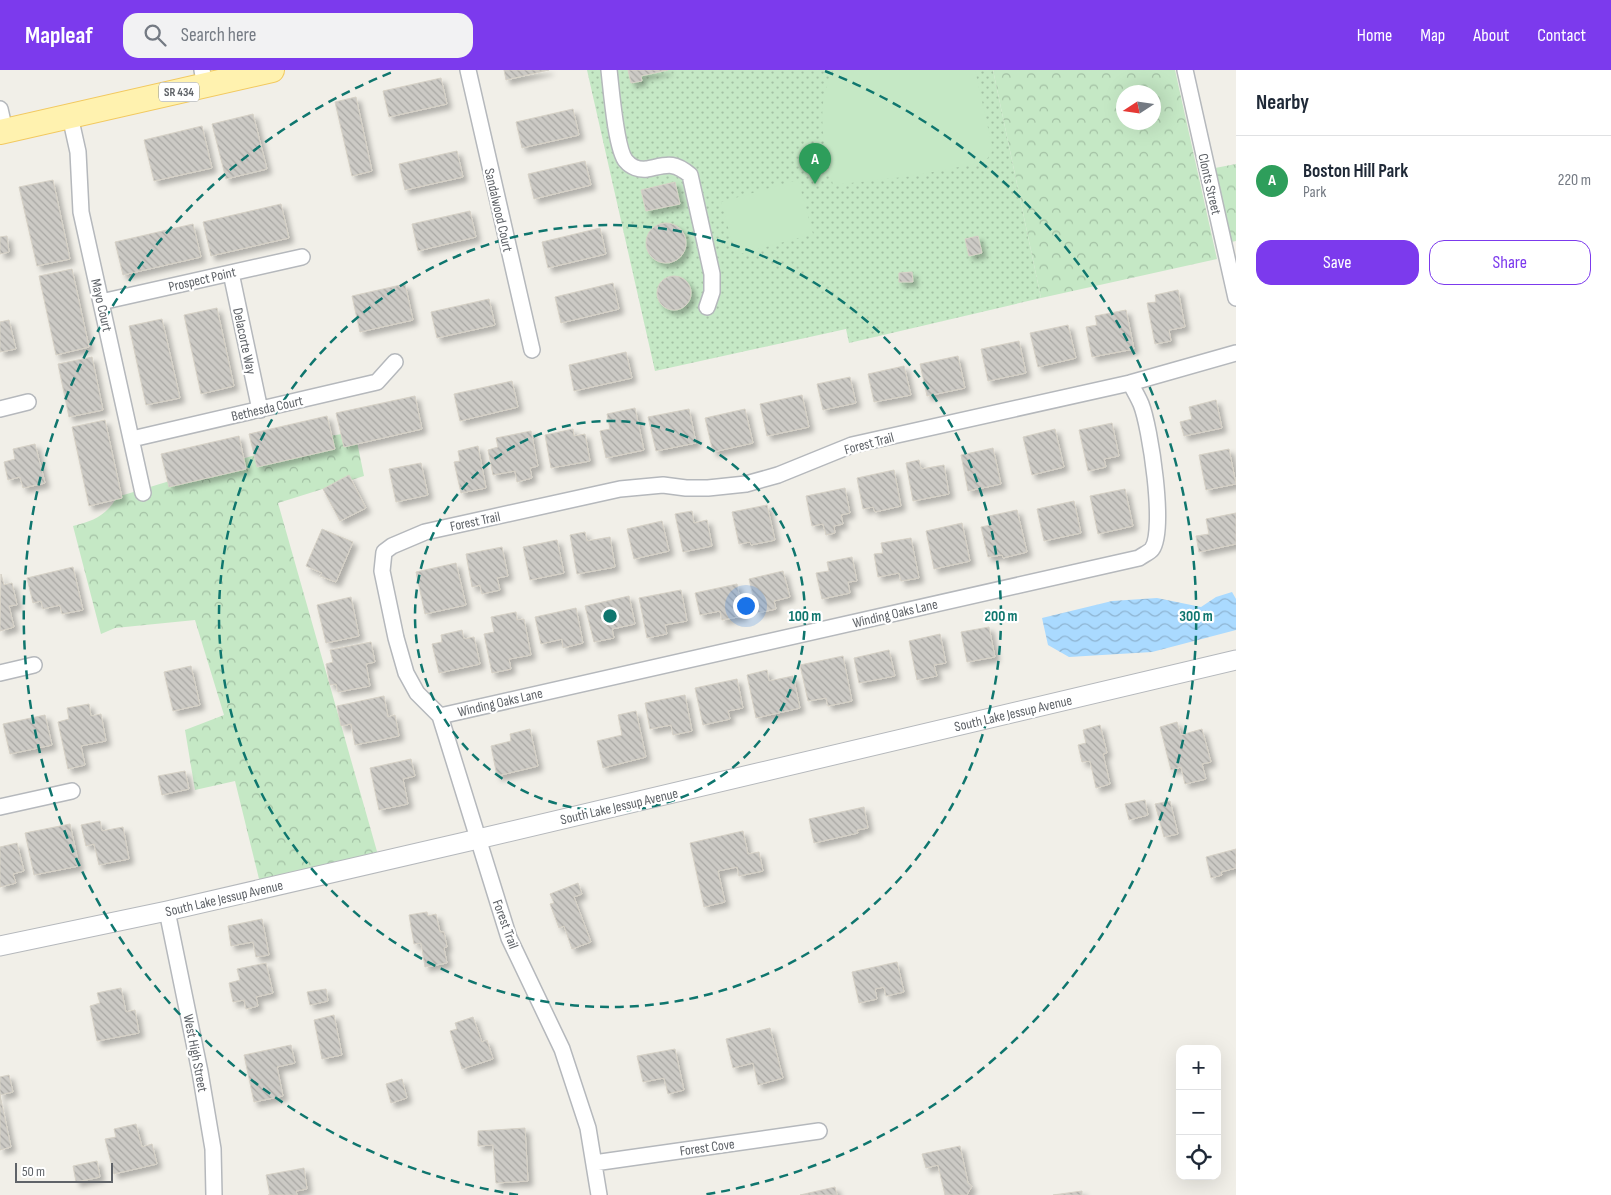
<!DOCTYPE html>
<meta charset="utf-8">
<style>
:root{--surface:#fff;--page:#f2f2f3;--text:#1f2937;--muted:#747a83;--line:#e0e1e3;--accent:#7c3aed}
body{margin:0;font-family:"Sofia Sans Condensed",sans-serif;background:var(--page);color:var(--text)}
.controls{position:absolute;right:15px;bottom:15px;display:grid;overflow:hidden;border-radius:10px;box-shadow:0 5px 20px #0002}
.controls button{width:45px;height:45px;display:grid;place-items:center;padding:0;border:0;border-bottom:1px solid var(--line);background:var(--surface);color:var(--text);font:25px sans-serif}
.compass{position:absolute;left:1116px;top:15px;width:45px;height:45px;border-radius:50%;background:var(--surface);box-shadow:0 5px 20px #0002;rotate:258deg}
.scale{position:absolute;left:15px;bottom:12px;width:98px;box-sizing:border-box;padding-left:5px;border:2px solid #5f6368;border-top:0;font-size:14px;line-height:18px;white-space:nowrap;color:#5f6368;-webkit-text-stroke:4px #fff;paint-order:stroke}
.you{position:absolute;left:745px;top:535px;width:18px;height:18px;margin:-12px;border:4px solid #fff;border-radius:50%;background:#1a73e8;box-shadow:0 0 0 8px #1a73e833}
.badge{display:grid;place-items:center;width:32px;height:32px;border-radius:50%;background:var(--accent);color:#fff;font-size:16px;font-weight:700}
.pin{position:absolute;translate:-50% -41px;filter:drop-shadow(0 1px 2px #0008)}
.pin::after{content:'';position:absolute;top:26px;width:18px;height:15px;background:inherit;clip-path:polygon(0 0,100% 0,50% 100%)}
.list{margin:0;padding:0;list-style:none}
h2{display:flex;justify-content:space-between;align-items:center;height:65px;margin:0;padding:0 20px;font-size:21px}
h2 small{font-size:16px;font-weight:400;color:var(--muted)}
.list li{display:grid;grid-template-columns:32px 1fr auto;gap:15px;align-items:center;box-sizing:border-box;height:90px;padding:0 20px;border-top:1px solid var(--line)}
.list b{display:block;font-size:19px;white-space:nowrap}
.list p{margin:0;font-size:16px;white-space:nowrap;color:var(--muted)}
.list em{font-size:16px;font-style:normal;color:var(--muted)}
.actions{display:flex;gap:10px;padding:15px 20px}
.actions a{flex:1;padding:11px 0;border:1px solid var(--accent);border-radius:15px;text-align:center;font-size:18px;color:var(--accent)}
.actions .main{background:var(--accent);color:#fff}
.icon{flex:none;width:28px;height:28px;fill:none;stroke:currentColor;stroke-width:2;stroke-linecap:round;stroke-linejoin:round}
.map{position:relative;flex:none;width:1236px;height:1125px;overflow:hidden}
header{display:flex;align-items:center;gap:30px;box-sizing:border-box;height:70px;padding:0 25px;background:var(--accent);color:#fff}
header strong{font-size:24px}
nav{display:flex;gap:28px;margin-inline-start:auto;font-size:18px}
.search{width:350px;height:45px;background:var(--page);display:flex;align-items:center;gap:12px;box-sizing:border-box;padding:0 18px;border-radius:15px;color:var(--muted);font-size:19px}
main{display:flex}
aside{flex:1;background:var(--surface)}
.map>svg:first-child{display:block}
.grass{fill:url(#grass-dots)}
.forest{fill:url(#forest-crowns);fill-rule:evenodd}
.garden{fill:#c5e8c5}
.water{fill:url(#water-waves)}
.building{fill:url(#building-back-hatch);stroke:#d6d1c6;filter:url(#shadow)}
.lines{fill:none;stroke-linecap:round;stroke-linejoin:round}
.minor-casing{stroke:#b5b8bc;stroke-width:18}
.tertiary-casing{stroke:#b5b8bc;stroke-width:21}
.primary-casing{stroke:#f2c960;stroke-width:26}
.minor{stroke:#fff;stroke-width:15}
.tertiary{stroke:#fff;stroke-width:19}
.primary{stroke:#fff2af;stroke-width:24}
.ring{fill:none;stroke:#0f766e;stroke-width:2.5;stroke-dasharray:9 6}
.labels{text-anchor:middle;stroke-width:4.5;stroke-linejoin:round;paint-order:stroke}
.shield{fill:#fff;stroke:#8f9295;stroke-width:1}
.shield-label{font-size:12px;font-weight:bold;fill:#5f6368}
.street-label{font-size:14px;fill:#5f6368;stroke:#fff}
.centre{fill:#0f766e;stroke:#fff;stroke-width:2.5}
.ring-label{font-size:15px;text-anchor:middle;font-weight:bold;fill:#0f766e;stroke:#fff;stroke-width:4.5;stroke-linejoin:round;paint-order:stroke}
</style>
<header>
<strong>Mapleaf</strong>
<div class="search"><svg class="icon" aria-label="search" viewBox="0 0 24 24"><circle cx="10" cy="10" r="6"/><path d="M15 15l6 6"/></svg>Search here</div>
<nav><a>Home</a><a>Map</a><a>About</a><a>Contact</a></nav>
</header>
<main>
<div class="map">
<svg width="1236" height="1125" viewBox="0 0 1236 1125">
<defs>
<pattern id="grass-dots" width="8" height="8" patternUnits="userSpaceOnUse" patternTransform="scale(1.25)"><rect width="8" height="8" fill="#c5e8c5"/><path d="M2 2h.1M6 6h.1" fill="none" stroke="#a3c0a4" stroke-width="1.8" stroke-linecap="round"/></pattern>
<pattern id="forest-crowns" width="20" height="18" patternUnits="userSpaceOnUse" patternTransform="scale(1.25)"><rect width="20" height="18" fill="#c5e8c5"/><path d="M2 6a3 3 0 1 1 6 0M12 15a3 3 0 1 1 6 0" fill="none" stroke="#a3c0a4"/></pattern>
<pattern id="water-waves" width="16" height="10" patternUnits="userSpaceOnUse" patternTransform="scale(1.25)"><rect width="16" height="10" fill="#aadaff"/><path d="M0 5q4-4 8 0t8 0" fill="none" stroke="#8eb4d2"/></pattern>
<pattern id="building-back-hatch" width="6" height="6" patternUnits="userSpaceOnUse" patternTransform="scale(1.25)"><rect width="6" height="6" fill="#cccac5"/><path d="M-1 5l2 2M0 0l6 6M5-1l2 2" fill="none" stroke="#a9a8a4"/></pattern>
<filter id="shadow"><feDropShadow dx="4.5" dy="4.5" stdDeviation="2.5" flood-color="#0004"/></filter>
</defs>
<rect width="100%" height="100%" fill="#f1efe8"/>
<path class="grass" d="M587,0H993L1041,228L849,273L846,259L655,301Z"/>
<path class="forest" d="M993,0H1175L1217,189L1041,228ZM1124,22H1154V52H1124Z
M1236,94V171L1231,172L1215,98Z
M355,362L364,406L278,433L378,785L260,813L235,711L195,720L185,660L224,645L195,550L115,558L101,564L73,456C93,451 106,446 117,427L304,370Z"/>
<path class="garden" d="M834,0H975L993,80L985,92L912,106L833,115C825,78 813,36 834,0Z
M798,110L813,164L736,185L721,132Z"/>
<path class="water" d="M1232,522L1236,529V560L1152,582L1069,587L1048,575L1042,548L1112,531L1157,528L1201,537L1216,527Z"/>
<path class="building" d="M504,0H549L506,10Z
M628,0H668L641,6L642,11L631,13Z
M441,8L447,34L389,47L383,21Z
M356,27L372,101L352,106L335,32Z
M573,39L579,65L522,78L516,52Z
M253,44L267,99L226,109L212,54Z
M202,56L212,98L154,111L144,70Z
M457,81L463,107L405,120L399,94Z
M585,91L591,115L534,129L528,104Z
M53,110L70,189L37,196L19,117Z
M675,112L680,134L646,141L641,120Z
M281,134L289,168L211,186L203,152Z
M470,141L476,167L418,181L412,154Z
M646 173a20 20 0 1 1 40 0a20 20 0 1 1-40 0Z
M193,154L201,187L123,205L115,172Z
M600,158L606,184L548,198L542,172Z
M7,166L9,182L0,184V167Z
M978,166L982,183L969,186L965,169Z
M72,199L89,277L56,285L39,206Z
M912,202L913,212H899V203Z
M657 223a17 17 0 1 1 34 0a17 17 0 1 1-34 0Z
M613,213L619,239L561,253L555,227Z
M405,214L413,250L360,262L352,226Z
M1178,220L1185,257L1169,260L1171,271L1155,274L1147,233L1156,232L1155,225Z
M489,229L495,255L437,268L431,242Z
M217,238L234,316L201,324L184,245Z
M1126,240L1134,279L1092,287L1086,257L1097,255L1095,246Z
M162,249L180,328L146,335L129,256Z
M9,250L16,279L0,282V252Z
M1068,255L1076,288L1038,297L1030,263Z
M1019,271L1026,303L988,311L981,279Z
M626,282L632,308L574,321L569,295Z
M958,286L965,318L927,326L920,294Z
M92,287L103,340L69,347L58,294Z
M904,296L911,325L874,332L868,304Z
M850,307L856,333L823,340L817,314Z
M512,311L518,337L460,351L454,324Z
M802,325L809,357L767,366L760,334Z
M415,326L422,359L344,377L336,343Z
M1216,330L1222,358L1184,366L1180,352L1192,349L1189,337Z
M635,338L644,380L606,388L600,361L610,359L607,344Z
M689,339L696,373L656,381L648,347Z
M745,339L753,373L713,382L705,348Z
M327,346L335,379L257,397L249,364Z
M105,350L122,428L89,436L72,357Z
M1112,353L1119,386L1104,389L1106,397L1088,401L1079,360Z
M573,359L574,366L585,364L590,391L551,398L545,365Z
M1055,359L1064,397L1032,405L1023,367Z
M531,361L538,396L530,398L532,408L517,412L515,401L493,405L488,380L498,377L496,368Z
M239,366L246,399L169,417L161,384Z
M35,374L45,413L23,418L20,407L8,410L4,392L15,389L13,379Z
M478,376L486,418L461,423L454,392L460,391L458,381Z
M993,378L1001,414L968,421L961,385Z
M1229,379L1236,414L1206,420L1199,385Z
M919,390L921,399L944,395L949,424L913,431L906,393Z
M421,393L428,425L396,432L389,399Z
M894,400L901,436L875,442L873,437L863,439L857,408Z
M349,405L366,438L340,451L323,419Z
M845,418L850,443L841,445L843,454L834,456L835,463L826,465L823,454L812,456L806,426Z
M1125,419L1133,456L1098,464L1090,426Z
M1074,431L1081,463L1044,471L1037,439Z
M767,435L775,470L751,475L750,472L739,474L732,442Z
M1017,440L1027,482L1003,488L1002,485L988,487L981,457L991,455L989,446Z
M692,441L694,453L707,450L712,476L683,482L675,444Z
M1236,443V474L1199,482L1196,466L1209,464L1206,449Z
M662,451L669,481L634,489L627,459Z
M962,453L970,491L934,499L926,461Z
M322,459L353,472L336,512L320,506L322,503L306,496Z
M585,462L587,471L610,467L615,497L577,504L570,465Z
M911,468L919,508L901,511L899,503L878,507L874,484L883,483L881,473Z
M557,470L564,503L530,510L523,477Z
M502,477L508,506L497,508L500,520L482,524L480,515L472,517L466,484Z
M852,487L857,511L848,512L850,523L822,529L816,503L829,501L827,492Z
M456,493L466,535L425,544L416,502Z
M73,497L83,540L62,544L60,535L43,539L41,531L33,533L27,508Z
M783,501L790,527L774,531L776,539L757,543L749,509Z
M1,504L4,515L12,513L17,535L9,536L14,557L0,561Z
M737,514L743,546L722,550L720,541L700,545L695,523Z
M681,520L687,551L665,555L667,564L647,568L639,528Z
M629,526L635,554L612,559L614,568L594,572L585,536Z
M351,527L359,566L326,573L317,535Z
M576,538L583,573L563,578L562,569L541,574L535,547Z
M516,542L517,550L524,549L531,585L509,589L511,599L492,603L484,564L494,562L491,547Z
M989,557L995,587L967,592L961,562Z
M462,560L464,569L474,567L480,594L439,603L432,574L442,572L441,565Z
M940,564L946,593L934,595L937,606L917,610L909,571Z
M371,572L375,592L366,594L370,616L338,622L336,614L330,615L326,594L333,592L330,580Z
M889,580L895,606L859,613L854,588Z
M843,586L852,631L828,636L826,628L808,631L800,595Z
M191,596L200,635L173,641L164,602Z
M767,600L769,611L793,606L800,638L756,648L747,605Z
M737,609L743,638L728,641L730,649L703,655L695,618Z
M685,625L692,661L673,665L671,655L650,659L645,633Z
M384,626L388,647L395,645L399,666L355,675L351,654L341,656L337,636Z
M89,634L91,646L101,644L106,671L81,676L85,695L68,699L58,652L69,649L67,638Z
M636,641L646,687L603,698L597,671L622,665L618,645Z
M45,645L52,675L10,684L3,654Z
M1177,652L1181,665L1202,659L1211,692L1202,694L1206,709L1185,714L1181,697L1171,700L1160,657Z
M1100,655L1107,683L1103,684L1110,714L1096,718L1090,691L1082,692L1078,675L1086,673L1083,660Z
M530,659L538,696L497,706L491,676L511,671L510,664Z
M411,689L415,706L403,709L408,734L379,740L370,698Z
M185,701L189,719L162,725L158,706Z
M1145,730L1148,745L1129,750L1125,734Z
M1170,731L1178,764L1164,767L1155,734Z
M864,737L868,758L857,760L858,763L814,773L809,749Z
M100,751L102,761L123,757L129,789L99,795L94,774L86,776L81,755Z
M70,754L79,796L34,805L25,763Z
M743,761L748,784L759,782L763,801L739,806L737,797L718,801L725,832L704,837L690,773Z
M17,773L24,801L13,804L16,813L0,817V777Z
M1236,779V798L1221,802L1222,805L1211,808L1206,787Z
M578,813L582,824L574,827L591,872L572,879L564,856L559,858L550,834L554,833L550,824Z
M427,842L428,846L436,844L440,862H444L447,877L444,878L447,893L425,897L421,873L414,874L409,845Z
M262,849L269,885L256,887L253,872L231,876L228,856Z
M897,892L904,922L886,926L884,917L875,919L877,929L859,933L852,902Z
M266,893L273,923L256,927L258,936L246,939L244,930L233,932L229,913L240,910L237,899Z
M121,918L126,942L135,940L139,963L97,971L90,936L100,933L97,923Z
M326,919L328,931L310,935L307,922Z
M334,945L342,985L322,989L314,950Z
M473,947L482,972L487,970L493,989L462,999L450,961L457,959L455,953Z
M770,958L783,1008L758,1015L753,993L733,998L726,969Z
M291,975L295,993L277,997L283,1026L254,1032L244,985Z
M675,979L684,1020L668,1024L664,1008L643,1012L637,986Z
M9,1005L13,1022L0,1025L11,1077L0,1080V1007Z
M402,1009L407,1028L391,1033L386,1014Z
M136,1054L142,1077L152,1074L157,1094L114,1104L105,1069L116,1067L114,1059Z
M525,1058L528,1111L496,1113L493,1075L478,1076V1061Z
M960,1076L968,1113L972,1116L967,1125H945L938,1095L926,1098L922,1084Z
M97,1091L100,1107L76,1112L73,1096Z
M304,1098L307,1119L296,1121L297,1125H268H270L266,1105Z
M835,1117L837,1125H800Z
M1082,1121V1125H1053Z"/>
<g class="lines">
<defs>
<path id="minor" d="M202,0L205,16
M468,0L532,280
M609,0C611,17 616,80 626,91C631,97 639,100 647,99C667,95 673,91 690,105L712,204V222L707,237
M1185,0L1236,228
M0,39L5,61
M70,46L78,82L81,142L143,423
M231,203L260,340
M101,232L302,187
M0,339L28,332
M132,369L377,312L395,292
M0,603L34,595
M440,646L1139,488C1143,485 1150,482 1152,479C1166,460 1150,356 1141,334C1138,327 1134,320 1130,313
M0,737L72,721
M167,841L200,1002L213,1079L214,1125
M594,1093L819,1061
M599,1125L588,1058L562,979L509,868L440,646L417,623L406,603L396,568L382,501L384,482L392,476L425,462L620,419L663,415L686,418H708L746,414L778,405L852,375L1130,313L1236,283"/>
<path id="tertiary" d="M0,876L167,841L478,769L1236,590"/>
<path id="primary" d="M0,62L272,0"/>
</defs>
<use href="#minor" class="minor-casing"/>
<use href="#tertiary" class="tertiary-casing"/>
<use href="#primary" class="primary-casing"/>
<use href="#minor" class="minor"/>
<use href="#tertiary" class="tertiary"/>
<use href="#primary" class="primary"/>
</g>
<g class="ring">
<circle cx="610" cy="546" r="195"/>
<circle cx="610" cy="546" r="391"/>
<path d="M518 1125A586 586 0 0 1 395 1M825 1A586 586 0 0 1 702 1125"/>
</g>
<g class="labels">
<rect class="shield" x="159" y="12.5" width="40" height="19" rx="4"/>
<g class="shield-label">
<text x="179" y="26">SR 434</text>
</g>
<g class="street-label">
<text transform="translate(1210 114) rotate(77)" y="5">Clonts Street</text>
<text transform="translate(499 140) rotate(77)" y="5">Sandalwood Court</text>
<text transform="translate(202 209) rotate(-13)" y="5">Prospect Point</text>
<text transform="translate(102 235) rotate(77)" y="5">Mayo Court</text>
<text transform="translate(245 271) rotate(78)" y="5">Delacorte Way</text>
<text transform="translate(267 338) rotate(-13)" y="5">Bethesda Court</text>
<text transform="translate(869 373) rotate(-15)" y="5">Forest Trail</text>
<text transform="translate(475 451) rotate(-12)" y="5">Forest Trail</text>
<text transform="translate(895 543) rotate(-13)" y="5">Winding Oaks Lane</text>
<text transform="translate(500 632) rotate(-13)" y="5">Winding Oaks Lane</text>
<text transform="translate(1013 643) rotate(-13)" y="5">South Lake Jessup Avenue</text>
<text transform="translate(619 736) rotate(-13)" y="5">South Lake Jessup Avenue</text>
<text transform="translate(224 828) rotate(-13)" y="5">South Lake Jessup Avenue</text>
<text transform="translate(506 854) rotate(70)" y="5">Forest Trail</text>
<text transform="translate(196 983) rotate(79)" y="5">West High Street</text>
<text transform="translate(707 1077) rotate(-8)" y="5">Forest Cove</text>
</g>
</g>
<circle cx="610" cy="546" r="8" class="centre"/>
<g class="ring-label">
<text x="805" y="551">100 m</text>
<text x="1001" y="551">200 m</text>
<text x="1196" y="551">300 m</text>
</g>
</svg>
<div class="controls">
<button>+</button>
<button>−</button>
<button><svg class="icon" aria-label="locate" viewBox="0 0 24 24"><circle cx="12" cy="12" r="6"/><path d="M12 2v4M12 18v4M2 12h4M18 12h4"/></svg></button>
</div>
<svg class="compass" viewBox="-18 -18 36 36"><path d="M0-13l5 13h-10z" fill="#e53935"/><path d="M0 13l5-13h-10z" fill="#747a83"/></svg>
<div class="scale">50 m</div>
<div class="you"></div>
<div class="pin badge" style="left:815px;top:114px;background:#2e9e5b">A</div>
</div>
<aside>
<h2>Nearby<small></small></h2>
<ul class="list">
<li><span class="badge" style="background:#2e9e5b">A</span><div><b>Boston Hill Park</b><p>Park</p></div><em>220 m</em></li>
</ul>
<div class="actions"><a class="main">Save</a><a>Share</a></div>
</aside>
</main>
